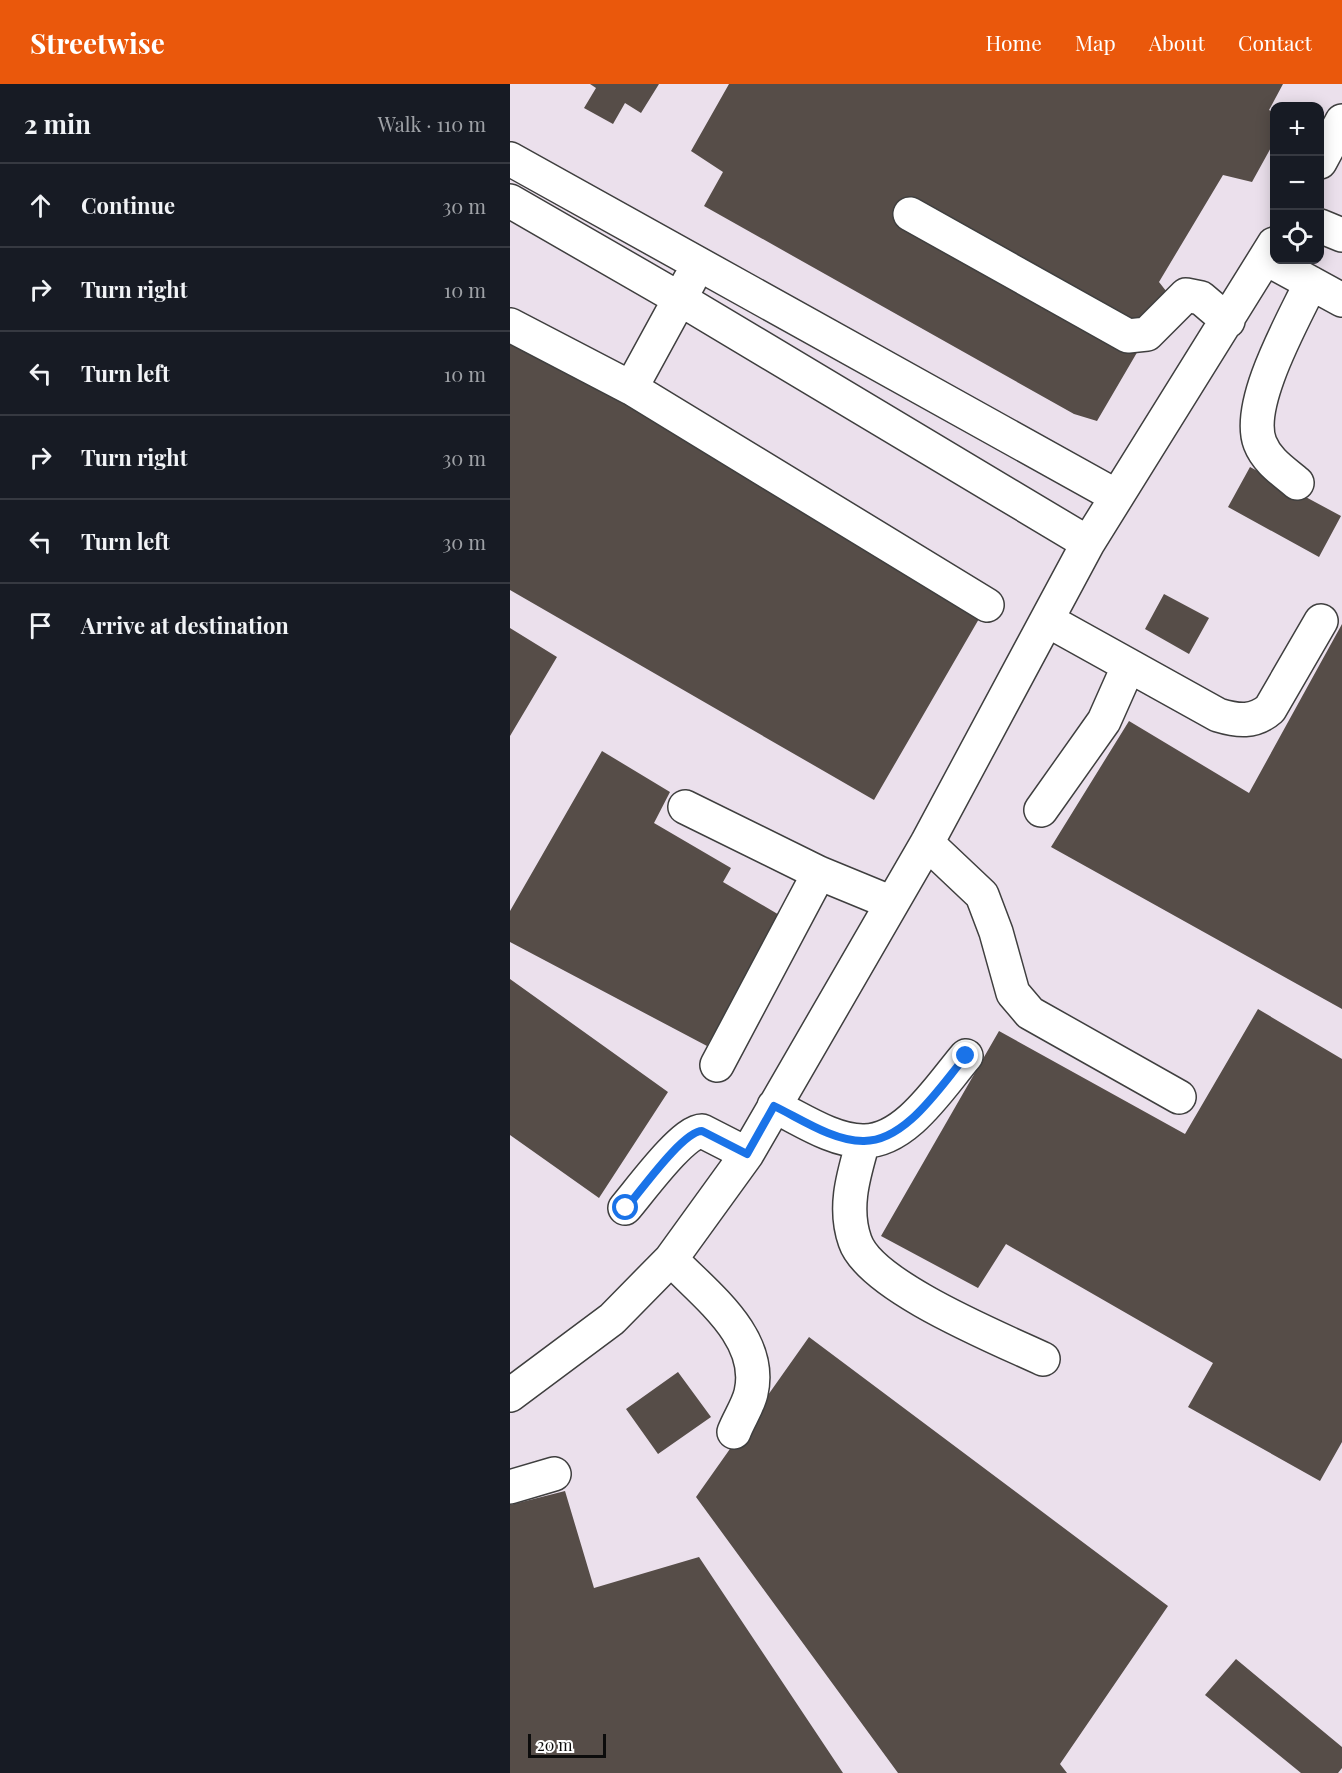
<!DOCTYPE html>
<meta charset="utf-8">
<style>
:root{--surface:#171b24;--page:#20242c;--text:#f1f3f6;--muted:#9ea1a6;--line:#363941;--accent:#ea580c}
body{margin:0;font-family:"Playfair Display",serif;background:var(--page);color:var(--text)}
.controls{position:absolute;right:18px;top:18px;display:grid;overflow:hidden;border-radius:12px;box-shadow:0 3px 15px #0003}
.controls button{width:54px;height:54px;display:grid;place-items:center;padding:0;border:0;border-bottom:2px solid var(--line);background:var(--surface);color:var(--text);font:30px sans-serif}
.scale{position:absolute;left:18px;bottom:15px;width:78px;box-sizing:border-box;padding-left:6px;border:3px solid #0c0c0c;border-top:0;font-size:16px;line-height:21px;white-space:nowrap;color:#0c0c0c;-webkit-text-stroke:4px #fff;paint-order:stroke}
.stop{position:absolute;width:18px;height:18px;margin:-14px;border:4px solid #1a73e8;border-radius:50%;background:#fff}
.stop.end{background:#1a73e8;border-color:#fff;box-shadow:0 2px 6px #0008}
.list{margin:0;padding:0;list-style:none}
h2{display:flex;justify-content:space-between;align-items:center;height:78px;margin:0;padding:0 24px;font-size:26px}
h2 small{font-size:20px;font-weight:400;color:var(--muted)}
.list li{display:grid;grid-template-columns:39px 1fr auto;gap:18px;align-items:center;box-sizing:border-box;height:84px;padding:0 24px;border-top:2px solid var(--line)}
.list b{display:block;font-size:22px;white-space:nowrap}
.list em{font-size:20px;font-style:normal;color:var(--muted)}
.icon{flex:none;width:33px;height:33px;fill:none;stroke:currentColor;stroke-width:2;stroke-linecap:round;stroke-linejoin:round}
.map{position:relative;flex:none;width:832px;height:1689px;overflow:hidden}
header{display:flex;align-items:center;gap:36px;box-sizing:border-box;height:84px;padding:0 30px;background:var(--accent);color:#fff}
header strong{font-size:28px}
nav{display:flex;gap:33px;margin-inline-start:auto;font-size:21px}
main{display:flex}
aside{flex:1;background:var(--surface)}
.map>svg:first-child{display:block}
.industrial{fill:#ebe0ec;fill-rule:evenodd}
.building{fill:#564d48}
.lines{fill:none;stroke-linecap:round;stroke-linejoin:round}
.minor-casing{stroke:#3f3f3f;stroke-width:36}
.minor{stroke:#fff;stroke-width:33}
.route{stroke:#1a73e8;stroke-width:8}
</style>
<header>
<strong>Streetwise</strong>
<nav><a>Home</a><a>Map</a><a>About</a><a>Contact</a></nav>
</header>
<main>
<aside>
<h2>2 min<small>Walk · 110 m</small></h2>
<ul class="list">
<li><svg class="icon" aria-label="ahead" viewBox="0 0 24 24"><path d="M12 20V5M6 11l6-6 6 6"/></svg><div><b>Continue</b></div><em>30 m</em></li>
<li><svg class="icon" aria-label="right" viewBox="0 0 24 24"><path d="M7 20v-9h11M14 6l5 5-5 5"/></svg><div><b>Turn right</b></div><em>10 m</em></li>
<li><svg class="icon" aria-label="left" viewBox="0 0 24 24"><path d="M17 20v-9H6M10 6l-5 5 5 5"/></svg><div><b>Turn left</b></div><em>10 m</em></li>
<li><svg class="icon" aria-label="right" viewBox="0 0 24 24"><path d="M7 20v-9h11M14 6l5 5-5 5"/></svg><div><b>Turn right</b></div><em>30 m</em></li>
<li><svg class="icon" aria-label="left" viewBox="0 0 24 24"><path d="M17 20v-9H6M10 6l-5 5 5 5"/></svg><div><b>Turn left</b></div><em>30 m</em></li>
<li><svg class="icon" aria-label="arrive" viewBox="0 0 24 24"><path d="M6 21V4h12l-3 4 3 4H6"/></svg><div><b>Arrive at destination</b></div></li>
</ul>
</aside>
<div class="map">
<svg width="832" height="1689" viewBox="0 0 832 1689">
<rect width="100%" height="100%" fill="#fffbec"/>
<path class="industrial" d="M0,0H832V1689H0ZM764,22H810V176H764Z"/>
<path class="building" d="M80,0H149L131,29L115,19L103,40L74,24L86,4Z
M219,0H773L759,26L764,29V58L742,98L713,91L649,198L660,212L587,337L564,330L194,122L213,88L181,67Z
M0,246L477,521L364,716L0,506Z
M740,383L831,432L809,473L718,423Z
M654,510L699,534L679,570L635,545Z
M832,540V925L541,763L619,637L739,709Z
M0,544L47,573L0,652Z
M92,667L160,708L144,739L221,784L213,798L271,832L197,962L0,858V827Z
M0,895L158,1008L89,1114L0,1051Z
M748,925L832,975V1358L810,1397L678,1323L703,1279L496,1160L468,1204L371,1152L489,947L675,1050Z
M299,1253L658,1522L550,1680L557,1689H388L186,1413Z
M168,1288L201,1333L148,1370L116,1325Z
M55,1407L84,1504L189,1473L333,1689H0V1421Z
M726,1575L832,1663V1684L828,1689H791L695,1611Z"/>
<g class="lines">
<defs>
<path id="minor" d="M0,75L606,412
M810,78L832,37
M0,117L170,215L578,459
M400,130L618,252L637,250L676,211L691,214L718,237
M810,142L832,151
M757,175L832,216
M0,241L121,304L180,196
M121,304L477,521
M787,399C773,387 757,377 750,359C735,320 784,235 801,199
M537,536L708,631C728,637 744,639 760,625L811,537
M175,723L309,789L382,819
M531,726L594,637L618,583
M417,759L472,811L486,848L503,909L520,929L669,1013
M207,981L309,789
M264,1022C291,1035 323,1057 353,1057C396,1058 431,1001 456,972
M353,1058C344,1090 333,1123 345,1157C360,1202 488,1254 533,1275
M115,1124C129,1108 173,1047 192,1047L237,1070
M161,1175C195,1211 254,1253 241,1309C238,1322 229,1335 224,1348
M0,1311L102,1235L161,1175L237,1070L417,759L578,459L764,160
M0,1403L44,1390"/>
</defs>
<use href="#minor" class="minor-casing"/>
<use href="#minor" class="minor"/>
</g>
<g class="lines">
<path class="route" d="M116,1124C130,1108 173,1047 192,1047L237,1070L264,1022C291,1035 323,1057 353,1057C396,1058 431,1001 456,972"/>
</g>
</svg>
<div class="controls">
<button>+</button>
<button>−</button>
<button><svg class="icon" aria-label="locate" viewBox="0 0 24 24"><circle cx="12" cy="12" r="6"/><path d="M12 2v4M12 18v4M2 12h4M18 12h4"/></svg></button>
</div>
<div class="scale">20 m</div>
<div class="stop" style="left:116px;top:1124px"></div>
<div class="stop end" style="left:456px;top:972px"></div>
</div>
</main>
